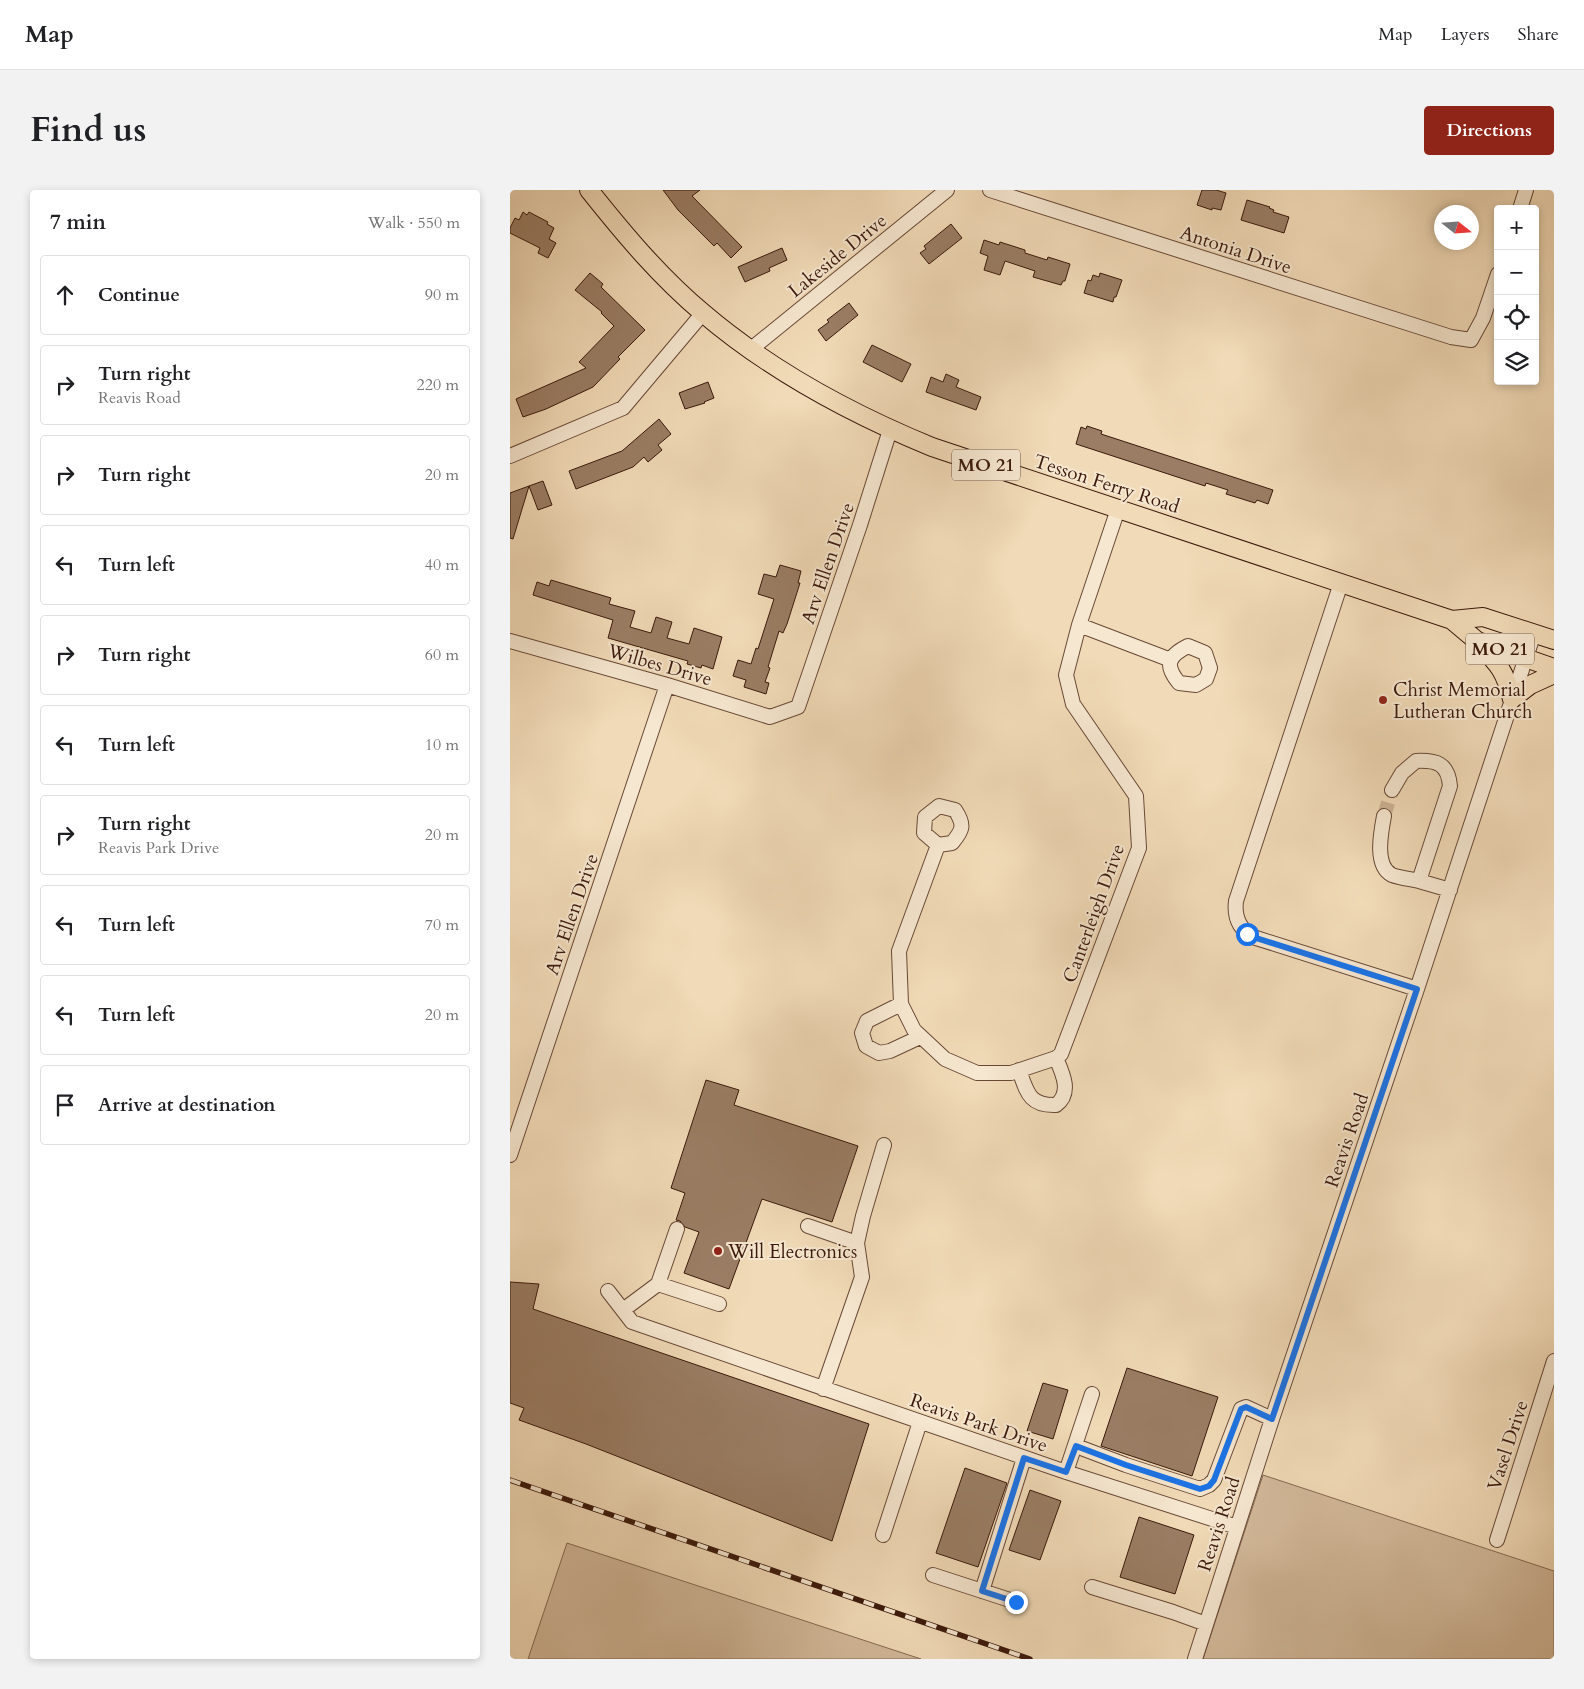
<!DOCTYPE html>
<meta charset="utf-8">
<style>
:root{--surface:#fff;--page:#f2f2f2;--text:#202124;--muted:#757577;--line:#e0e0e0;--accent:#8f2418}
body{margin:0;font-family:Cardo,serif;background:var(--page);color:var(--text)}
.controls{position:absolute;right:15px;top:15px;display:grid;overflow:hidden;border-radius:5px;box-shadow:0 2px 8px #0003}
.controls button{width:45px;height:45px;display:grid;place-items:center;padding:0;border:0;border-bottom:1px solid var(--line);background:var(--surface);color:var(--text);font:25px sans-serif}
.compass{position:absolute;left:924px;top:15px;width:45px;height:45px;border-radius:50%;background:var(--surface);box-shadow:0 2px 8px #0003;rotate:107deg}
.stop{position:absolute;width:15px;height:15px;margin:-11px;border:4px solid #1a73e8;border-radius:50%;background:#fff}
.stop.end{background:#1a73e8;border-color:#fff;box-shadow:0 1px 5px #0008}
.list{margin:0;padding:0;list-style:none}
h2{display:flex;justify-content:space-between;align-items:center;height:65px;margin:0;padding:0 20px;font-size:21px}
h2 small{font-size:16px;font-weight:400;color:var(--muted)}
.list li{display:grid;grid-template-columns:32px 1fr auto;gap:15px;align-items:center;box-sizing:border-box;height:80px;margin:0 10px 10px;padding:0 10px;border:1px solid var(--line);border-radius:5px}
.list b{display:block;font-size:19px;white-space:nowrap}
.list p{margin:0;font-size:16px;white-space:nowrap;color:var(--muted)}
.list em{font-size:16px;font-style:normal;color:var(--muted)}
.icon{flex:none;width:28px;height:28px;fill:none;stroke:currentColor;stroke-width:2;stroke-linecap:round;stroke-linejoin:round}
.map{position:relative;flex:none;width:1044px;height:1469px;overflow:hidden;border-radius:5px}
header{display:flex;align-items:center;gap:30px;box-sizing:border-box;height:70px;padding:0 25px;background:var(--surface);border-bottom:1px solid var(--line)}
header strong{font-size:24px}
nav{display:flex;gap:28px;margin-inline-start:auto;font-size:18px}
.intro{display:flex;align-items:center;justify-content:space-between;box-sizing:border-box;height:120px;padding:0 30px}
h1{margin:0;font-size:35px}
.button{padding:12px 22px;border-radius:5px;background:var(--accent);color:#fff;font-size:18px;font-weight:700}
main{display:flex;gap:30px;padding:0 30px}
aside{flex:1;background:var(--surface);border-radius:5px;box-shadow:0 2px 8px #0003}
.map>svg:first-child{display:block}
.green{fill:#d2b99a;stroke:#866952}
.building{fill:#9a7d64;stroke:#3b190b}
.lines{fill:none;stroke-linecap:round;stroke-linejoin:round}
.minor-tunnel{stroke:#cdb395;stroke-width:14;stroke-dasharray:14 7;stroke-linecap:butt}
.minor-casing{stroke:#684936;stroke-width:16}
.major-casing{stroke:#3b190b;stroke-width:20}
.minor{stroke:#f6e7d0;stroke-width:14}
.major{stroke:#f1dab7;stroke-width:18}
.rail-casing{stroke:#3b190b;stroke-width:5.5}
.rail{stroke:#f6e7d0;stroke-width:4;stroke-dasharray:11;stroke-linecap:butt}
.route{stroke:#1a73e8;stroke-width:6}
.poi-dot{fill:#8f2418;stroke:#f6e7d0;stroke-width:2}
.labels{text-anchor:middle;stroke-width:4;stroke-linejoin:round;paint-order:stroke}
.shield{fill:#f6e7d0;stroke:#735746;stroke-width:1}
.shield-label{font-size:18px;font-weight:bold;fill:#3b190b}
.street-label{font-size:19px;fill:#3b190b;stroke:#f6e7d0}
.poi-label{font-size:19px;fill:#3b190b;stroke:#f6e7d0;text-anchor:start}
</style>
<header>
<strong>Map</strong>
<nav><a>Map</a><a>Layers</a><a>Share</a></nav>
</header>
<div class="intro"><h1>Find us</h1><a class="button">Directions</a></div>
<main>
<aside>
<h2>7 min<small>Walk · 550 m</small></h2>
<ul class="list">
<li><svg class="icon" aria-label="ahead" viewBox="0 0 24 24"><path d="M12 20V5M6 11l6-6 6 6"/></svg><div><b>Continue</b></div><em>90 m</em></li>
<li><svg class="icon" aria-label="right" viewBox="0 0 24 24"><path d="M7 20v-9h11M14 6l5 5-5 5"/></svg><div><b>Turn right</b><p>Reavis Road</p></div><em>220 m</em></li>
<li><svg class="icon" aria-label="right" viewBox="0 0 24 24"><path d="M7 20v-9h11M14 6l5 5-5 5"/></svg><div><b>Turn right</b></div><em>20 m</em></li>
<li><svg class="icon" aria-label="left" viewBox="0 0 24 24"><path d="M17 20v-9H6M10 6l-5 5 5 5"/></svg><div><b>Turn left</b></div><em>40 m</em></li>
<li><svg class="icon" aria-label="right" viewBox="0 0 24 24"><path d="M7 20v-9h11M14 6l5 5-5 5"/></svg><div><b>Turn right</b></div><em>60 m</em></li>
<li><svg class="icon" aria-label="left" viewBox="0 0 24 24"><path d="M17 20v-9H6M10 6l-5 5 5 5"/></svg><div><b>Turn left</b></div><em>10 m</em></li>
<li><svg class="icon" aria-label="right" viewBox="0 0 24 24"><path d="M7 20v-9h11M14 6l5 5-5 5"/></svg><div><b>Turn right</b><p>Reavis Park Drive</p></div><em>20 m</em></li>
<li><svg class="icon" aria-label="left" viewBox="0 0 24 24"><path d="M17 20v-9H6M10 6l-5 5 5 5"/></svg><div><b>Turn left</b></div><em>70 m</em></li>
<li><svg class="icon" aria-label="left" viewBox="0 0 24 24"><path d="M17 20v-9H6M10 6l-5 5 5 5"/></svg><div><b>Turn left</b></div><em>20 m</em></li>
<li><svg class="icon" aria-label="arrive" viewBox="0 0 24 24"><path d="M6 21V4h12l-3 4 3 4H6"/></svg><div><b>Arrive at destination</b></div></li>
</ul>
</aside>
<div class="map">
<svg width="1044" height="1469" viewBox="0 0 1044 1469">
<rect width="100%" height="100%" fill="#f1dab7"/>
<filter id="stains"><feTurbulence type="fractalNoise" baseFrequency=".004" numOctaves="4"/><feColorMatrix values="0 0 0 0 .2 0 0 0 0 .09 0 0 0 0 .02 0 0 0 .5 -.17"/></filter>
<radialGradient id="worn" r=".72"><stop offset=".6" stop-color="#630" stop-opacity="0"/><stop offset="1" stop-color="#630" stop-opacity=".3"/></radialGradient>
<path class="green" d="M753,1285L1044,1381V1469H693Z
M57,1353L411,1469H18Z"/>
<path class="building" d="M153,0H190L182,6L232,57L221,68L207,53L204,56L168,20Z
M692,0H706L716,3L711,20L702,18V20L687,15Z
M737,10L760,17L759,18L764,20L763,22L779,27L774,43L731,30Z
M13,22L17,25L19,22L38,32L37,34L44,38L39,49L46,53L38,68L28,63L30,58L0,43V38L5,28L9,30Z
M441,34L452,48L419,74L410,63L416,59L414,56Z
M474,50L489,55L490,52L515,60V63L537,70L538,67L560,74L555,91H553L551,95L523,87L525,81L495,71L490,85L474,80L478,66L470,63Z
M272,58L277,70L259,78L260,81L235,92L228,77Z
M80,83L93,94L91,97L135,140L108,167L110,169L83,197L36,219L13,227L6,209L76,178L69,172L104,136L91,123L92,122L65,100Z
M590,83L612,90L606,107H604L603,112L574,103L578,90L581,91L583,85L589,87Z
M339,113L348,125L316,151L308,140L319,132L317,130Z
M362,155L401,174L392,192L353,172Z
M436,184L449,190L446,197L471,207L466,220L416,202L421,187L433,192Z
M198,192L204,208L194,212L195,213L175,219L169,203Z
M149,229L161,244L148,255L152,260L138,272L134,267L123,277L66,299L59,281L112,261Z
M577,236L592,241L591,244L763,300L758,314L747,310L745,313L716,304L718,300L696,293L695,296L566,254L571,237L576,239Z
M33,291L42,315L28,320L19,296Z
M19,296L3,349L0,348V303Z
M270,375L291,381L288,393H290L277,434L273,443L269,441L258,477L260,478L255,492L259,493L256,504L234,497L236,490L223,486L228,470L241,474L246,458L248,459L264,409L248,404L254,384L266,387Z
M41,390L101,408L99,414L125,421L120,437L141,443L146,427L162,432L157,448L179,454L184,438L212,447L203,479L192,475L191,478L177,474L178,471L98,448L103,430L23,405L27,392L39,396Z
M196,890L229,900L224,915L348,956L322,1032L252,1009L219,1099L174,1083L189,1042L175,1037L170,1031L166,1030L175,1003L161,998Z
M0,1092L29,1094L23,1119L359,1234L322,1351L76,1254L9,1230L14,1218L0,1213Z
M617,1178L708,1207L682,1286L591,1256Z
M533,1193L558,1200L543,1249L517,1241Z
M455,1278L497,1293L468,1377L426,1363Z
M520,1300L551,1311L530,1370L499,1360Z
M629,1327L684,1345L665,1404L610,1387Z"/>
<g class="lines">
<path class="minor-tunnel" d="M874,626L882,600"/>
<defs>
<path id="minor" d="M480,0L941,147L961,150L973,128L988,84
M1010,19L1016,0
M240,160L437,0
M0,266L113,218L193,123
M831,393L726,711C724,727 729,739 743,747L907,799
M569,435L661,470
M0,451L157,495L260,527L288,517L350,335L380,240
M678,456L695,463L700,478L696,489L686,495L669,493C654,475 658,466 678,456Z
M429,616L445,620C455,635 453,640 442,653L428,655L414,643L415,627Z
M874,626C871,642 864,676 882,685C890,688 900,689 909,691L940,596C938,573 926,570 906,571L892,583L882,600
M428,655L389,761L391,814L404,840L435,869L467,883H501L546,868L551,864L629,658L626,606L563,514L556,485L569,435L608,319
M909,691L940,700
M391,814L357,831L352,843L356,856L369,863L380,861L410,847
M509,880C517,902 519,916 546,915C562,903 553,884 546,868
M0,965L157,495
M298,1036L347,1053
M148,1094L209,1114
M98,1101L122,1132L556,1282L727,1337
M113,1120L148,1094L167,1039
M313,1199L352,1087L347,1053L353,1026L374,955
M566,1256L616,1275L690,1299L699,1295L704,1290L731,1219L736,1217L762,1229
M556,1282L582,1204
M373,1345L410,1232
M987,1350L1044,1171
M423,1385L506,1412
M582,1397L663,1422L696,1434
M472,1401L514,1268
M685,1469L762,1229L907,799L1024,443"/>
<path id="major" d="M79,0C114,44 150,87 193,123C261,181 339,223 422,257L942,430L967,451L1044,478
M942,430L973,427L1044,450
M969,454C989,475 995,481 1002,509L1020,495L1044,484"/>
</defs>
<use href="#minor" class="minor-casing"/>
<use href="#major" class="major-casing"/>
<use href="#minor" class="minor"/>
<use href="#major" class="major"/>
<defs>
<path id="rail" d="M0,1290L520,1469"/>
</defs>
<use href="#rail" class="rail-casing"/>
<use href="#rail" class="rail"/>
</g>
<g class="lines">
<path class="route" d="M506,1412L472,1401L514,1268L556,1282L566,1256L616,1275L690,1299L699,1296L704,1290L731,1219L736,1217L762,1229L907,799L743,747L737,744"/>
</g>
<g class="poi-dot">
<circle cx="873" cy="510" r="5"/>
<circle cx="208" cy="1061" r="5"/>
</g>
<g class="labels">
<g class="shield">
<rect x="442" y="259.5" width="68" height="31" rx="4"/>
<rect x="956" y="443.5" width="68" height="31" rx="4"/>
</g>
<g class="shield-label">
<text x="476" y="281">MO 21</text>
<text x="990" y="465">MO 21</text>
</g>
<g class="street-label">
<text transform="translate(726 59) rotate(18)" y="7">Antonia Drive</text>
<text transform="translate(327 65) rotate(-39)" y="7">Lakeside Drive</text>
<text transform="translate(597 293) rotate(18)" y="7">Tesson Ferry Road</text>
<text transform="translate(317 373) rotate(-71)" y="7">Arv Ellen Drive</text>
<text transform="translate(150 474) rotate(16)" y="7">Wilbes Drive</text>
<text transform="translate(583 723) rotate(-70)" y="7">Canterleigh Drive</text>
<text transform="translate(61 724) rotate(-71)" y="7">Arv Ellen Drive</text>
<text transform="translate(836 950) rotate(-71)" y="7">Reavis Road</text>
<text transform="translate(469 1232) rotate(19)" y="7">Reavis Park Drive</text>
<text transform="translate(997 1255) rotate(-72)" y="7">Vasel Drive</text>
<text transform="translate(708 1334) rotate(-72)" y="7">Reavis Road</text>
</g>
<g class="poi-label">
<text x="883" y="506">Christ Memorial<tspan x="883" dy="22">Lutheran Church</tspan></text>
<text x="218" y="1068">Will Electronics</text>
</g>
</g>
<rect width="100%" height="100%" filter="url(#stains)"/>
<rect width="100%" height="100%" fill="url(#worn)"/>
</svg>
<div class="controls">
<button>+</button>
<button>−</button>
<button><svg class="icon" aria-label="locate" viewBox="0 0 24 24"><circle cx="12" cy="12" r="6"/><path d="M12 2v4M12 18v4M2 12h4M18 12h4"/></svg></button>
<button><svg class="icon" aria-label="layers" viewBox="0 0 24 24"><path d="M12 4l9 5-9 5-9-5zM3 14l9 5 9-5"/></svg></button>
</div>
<svg class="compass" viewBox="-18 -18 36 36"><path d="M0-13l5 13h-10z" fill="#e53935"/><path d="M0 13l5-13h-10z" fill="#757577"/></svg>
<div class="stop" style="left:737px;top:744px"></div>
<div class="stop end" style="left:506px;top:1412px"></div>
</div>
</main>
